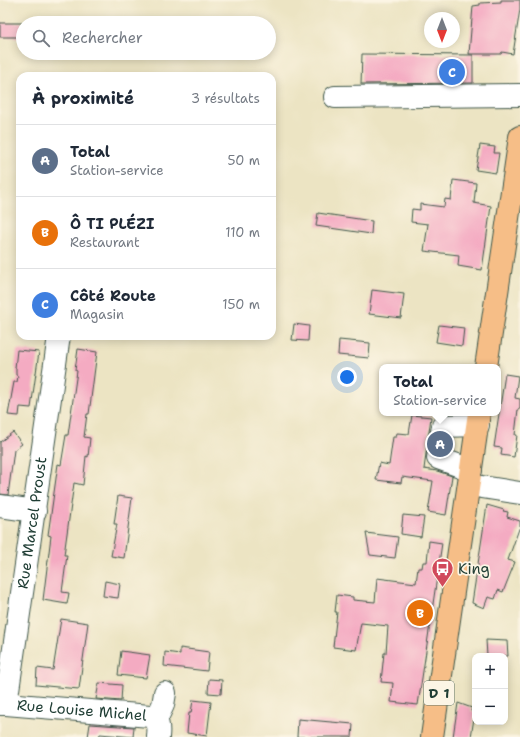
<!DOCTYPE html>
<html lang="fr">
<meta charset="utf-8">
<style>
:root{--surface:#fff;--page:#f6f6f7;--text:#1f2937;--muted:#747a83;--line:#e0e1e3;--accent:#0b8043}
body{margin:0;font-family:"Shantell Sans",sans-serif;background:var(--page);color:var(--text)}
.controls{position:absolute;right:12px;bottom:12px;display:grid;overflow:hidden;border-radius:8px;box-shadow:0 2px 10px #0003}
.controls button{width:36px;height:36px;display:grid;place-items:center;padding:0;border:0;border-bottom:1px solid var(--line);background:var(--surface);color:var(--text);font:20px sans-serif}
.compass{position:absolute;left:424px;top:12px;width:36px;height:36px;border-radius:50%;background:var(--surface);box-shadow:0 2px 10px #0003;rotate:180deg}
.you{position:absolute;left:347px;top:377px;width:14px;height:14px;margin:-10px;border:3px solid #fff;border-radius:50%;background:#1a73e8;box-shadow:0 0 0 6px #1a73e833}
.badge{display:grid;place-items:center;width:26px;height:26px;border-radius:50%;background:var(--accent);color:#fff;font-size:13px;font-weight:700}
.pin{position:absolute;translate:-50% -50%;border:2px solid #fff;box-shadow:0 1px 4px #0006}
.popup{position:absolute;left:379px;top:364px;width:122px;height:52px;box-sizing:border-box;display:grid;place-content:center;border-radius:8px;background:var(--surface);filter:drop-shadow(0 1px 3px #0005);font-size:13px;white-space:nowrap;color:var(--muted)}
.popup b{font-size:15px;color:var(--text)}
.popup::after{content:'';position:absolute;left:50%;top:100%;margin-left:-8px;border:8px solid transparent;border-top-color:var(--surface)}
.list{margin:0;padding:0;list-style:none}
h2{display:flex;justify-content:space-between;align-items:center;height:52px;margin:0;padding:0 16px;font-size:17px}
h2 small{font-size:13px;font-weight:400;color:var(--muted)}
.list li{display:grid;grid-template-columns:26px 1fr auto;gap:12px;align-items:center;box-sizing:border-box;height:72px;padding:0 16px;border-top:1px solid var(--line)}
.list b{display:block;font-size:15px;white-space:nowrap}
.list p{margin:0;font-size:13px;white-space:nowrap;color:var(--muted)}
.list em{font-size:13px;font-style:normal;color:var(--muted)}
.icon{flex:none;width:22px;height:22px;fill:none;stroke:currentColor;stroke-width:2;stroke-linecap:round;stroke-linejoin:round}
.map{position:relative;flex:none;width:520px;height:737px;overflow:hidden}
.search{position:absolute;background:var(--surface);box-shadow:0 2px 10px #0003;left:16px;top:16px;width:260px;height:44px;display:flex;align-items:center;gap:10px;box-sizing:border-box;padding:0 14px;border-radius:22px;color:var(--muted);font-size:15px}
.panel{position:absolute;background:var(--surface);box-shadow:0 2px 10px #0003;left:16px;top:72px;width:260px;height:268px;border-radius:12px}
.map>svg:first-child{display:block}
.building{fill:#f4abc2}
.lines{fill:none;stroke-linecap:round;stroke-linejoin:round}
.minor-casing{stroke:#3e5649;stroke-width:24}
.major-casing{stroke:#3e5649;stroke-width:24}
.minor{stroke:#fff;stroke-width:22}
.major{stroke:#f6be87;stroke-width:22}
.labels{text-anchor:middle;stroke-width:3.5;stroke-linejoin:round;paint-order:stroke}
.shield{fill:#fcf5e5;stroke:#617469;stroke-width:1}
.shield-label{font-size:14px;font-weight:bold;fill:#1f3d34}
.street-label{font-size:15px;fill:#1f3d34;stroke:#fcf5e5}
.poi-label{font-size:15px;fill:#1f3d34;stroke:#fcf5e5;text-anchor:start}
</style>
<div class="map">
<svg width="520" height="737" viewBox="0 0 520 737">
<rect width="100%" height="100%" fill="#fcf5e5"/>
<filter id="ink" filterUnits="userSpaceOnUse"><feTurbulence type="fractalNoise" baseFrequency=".025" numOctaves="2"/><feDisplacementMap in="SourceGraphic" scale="8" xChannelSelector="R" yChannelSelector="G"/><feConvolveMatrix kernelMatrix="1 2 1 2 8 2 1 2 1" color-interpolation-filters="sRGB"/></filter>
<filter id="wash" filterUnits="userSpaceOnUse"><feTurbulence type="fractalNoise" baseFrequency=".012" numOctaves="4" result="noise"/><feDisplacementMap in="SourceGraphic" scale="16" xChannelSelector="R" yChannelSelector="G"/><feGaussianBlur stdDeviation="0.9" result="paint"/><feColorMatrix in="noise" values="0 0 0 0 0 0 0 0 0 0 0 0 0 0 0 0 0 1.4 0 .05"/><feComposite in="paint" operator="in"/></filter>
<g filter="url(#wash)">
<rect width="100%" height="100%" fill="#ece4c3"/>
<g id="blocks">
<path class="building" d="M501,0H520V9L513,54L502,52L501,54H469L473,6L480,5V3L501,2Z
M0,23H23V37H0Z
M362,54L473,55V83L361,84Z
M480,145L495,147L494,153H499L496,173L476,170Z
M453,180L476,183L474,203L491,206L482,270L458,266L459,255L424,251L428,224L411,222L412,209L420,210V204L444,207L445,199L451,200Z
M318,213L372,221L371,234L316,226Z
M372,290L404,294L401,318L369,314Z
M294,324L309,326L308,341L292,340Z
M439,325L464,328L462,346L436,342Z
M339,340L370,343L369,358L338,355Z
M78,349L97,352L89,414H87L84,437L90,438L88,457L86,456L83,485L74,483L64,555H67L62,592L69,593L67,604L43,600L51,536L48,535L51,514L58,464L61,465L66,435H68L77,371L75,370Z
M17,350L39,352L31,408L20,407L19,416L8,415L14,382H17L18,376L16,375V368H15Z
M505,374L518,376L515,398L520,399V409H518L515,435H517L514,457L501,455L502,448L494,447Z
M412,415L431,417L424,469L437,471L452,476L446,515L428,512L433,481L402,477L401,483L376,480L379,463L389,465L393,437H396L397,433L409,434Z
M13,432L22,444L14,450L8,495L0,494V442Z
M118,496L132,498L124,558L111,556L117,524H114Z
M487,505L504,510L503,511L508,512L507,517L520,521V526L508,560L515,562L503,592L498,590L495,599L488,597L484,608L472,603Z
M403,515L424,517L421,537L401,534Z
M366,533L398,537L395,558L370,555Z
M429,541L442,543L418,705L391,702L393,683L381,682L384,653H386L388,626L361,623L356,650L333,647L337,612H335L337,595L353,597V600L375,602L377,578L416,583L418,568H422L423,562H427Z
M105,581L120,584L118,598L103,596Z
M61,619L88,623L79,689L36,685L37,668L53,670Z
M486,640L507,641L508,656H487Z
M180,648L209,652L207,671L164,666L165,652L180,654Z
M121,651L150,655L146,678L118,675Z
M209,679L222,680L221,694L208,693Z
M99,683L122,685L121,701L96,699Z
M193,700L211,702L207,736L187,733L189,713H191Z
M458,703L472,708L471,711L475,712L471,737H453Z
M298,719L353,724L352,737H297Z
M90,724L134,727L133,737L100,734L99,737H88Z"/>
</g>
</g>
<g filter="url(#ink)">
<use href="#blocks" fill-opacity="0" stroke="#3e5649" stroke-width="1"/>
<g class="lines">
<defs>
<g id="minor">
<path d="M335,97L520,95"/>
<path d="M471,470L438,458L443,426L478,425"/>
<path d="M469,485L520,493"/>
<path d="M0,506L35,511"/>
<path id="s1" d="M0,704H6L59,336"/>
<path id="s2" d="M6,704L150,716C159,720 159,728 158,737"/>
<path d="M156,720L163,705L165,693"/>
</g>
<path id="major" d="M486,367L520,137
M432,737L479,413"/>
</defs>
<use href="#minor" class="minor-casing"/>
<use href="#major" class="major-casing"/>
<use href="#minor" class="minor"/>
<use href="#major" class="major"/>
</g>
</g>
<defs>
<symbol id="bus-pin" viewBox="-11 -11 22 30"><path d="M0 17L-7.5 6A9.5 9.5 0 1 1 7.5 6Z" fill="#d1495b" stroke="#fcf5e5"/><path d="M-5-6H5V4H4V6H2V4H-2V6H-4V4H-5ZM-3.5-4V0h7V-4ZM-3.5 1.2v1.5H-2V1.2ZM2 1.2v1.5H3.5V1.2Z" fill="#fff"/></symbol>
</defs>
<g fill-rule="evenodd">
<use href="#bus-pin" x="430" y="556" width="25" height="34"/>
</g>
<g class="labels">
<rect class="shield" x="424" y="681" width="30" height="24" rx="3"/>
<g class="shield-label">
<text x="439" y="698">D 1</text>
</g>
<g class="street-label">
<text dy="5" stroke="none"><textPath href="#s1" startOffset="189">Rue Marcel Proust</textPath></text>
<text dy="5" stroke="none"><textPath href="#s2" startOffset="76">Rue Louise Michel</textPath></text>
</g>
<g class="poi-label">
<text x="458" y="574">King</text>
</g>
</g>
</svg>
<div class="controls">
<button>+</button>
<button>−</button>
</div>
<svg class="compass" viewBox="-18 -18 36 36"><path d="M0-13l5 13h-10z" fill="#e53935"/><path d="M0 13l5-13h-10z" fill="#747a83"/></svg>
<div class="you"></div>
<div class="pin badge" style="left:440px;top:444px;background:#5c6f8a">A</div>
<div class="popup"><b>Total</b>Station-service</div>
<div class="pin badge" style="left:420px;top:613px;background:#e8710a">B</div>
<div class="pin badge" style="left:452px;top:72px;background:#3f7fe0">C</div>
<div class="search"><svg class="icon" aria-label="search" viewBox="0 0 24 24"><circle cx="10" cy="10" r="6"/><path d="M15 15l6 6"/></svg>Rechercher</div>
<section class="panel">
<h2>À proximité<small>3 résultats</small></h2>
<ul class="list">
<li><span class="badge" style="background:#5c6f8a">A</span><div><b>Total</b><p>Station-service</p></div><em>50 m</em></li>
<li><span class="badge" style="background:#e8710a">B</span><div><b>Ô TI PLÉZI</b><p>Restaurant</p></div><em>110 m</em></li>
<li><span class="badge" style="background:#3f7fe0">C</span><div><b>Côté Route</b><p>Magasin</p></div><em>150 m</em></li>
</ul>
</section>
</div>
